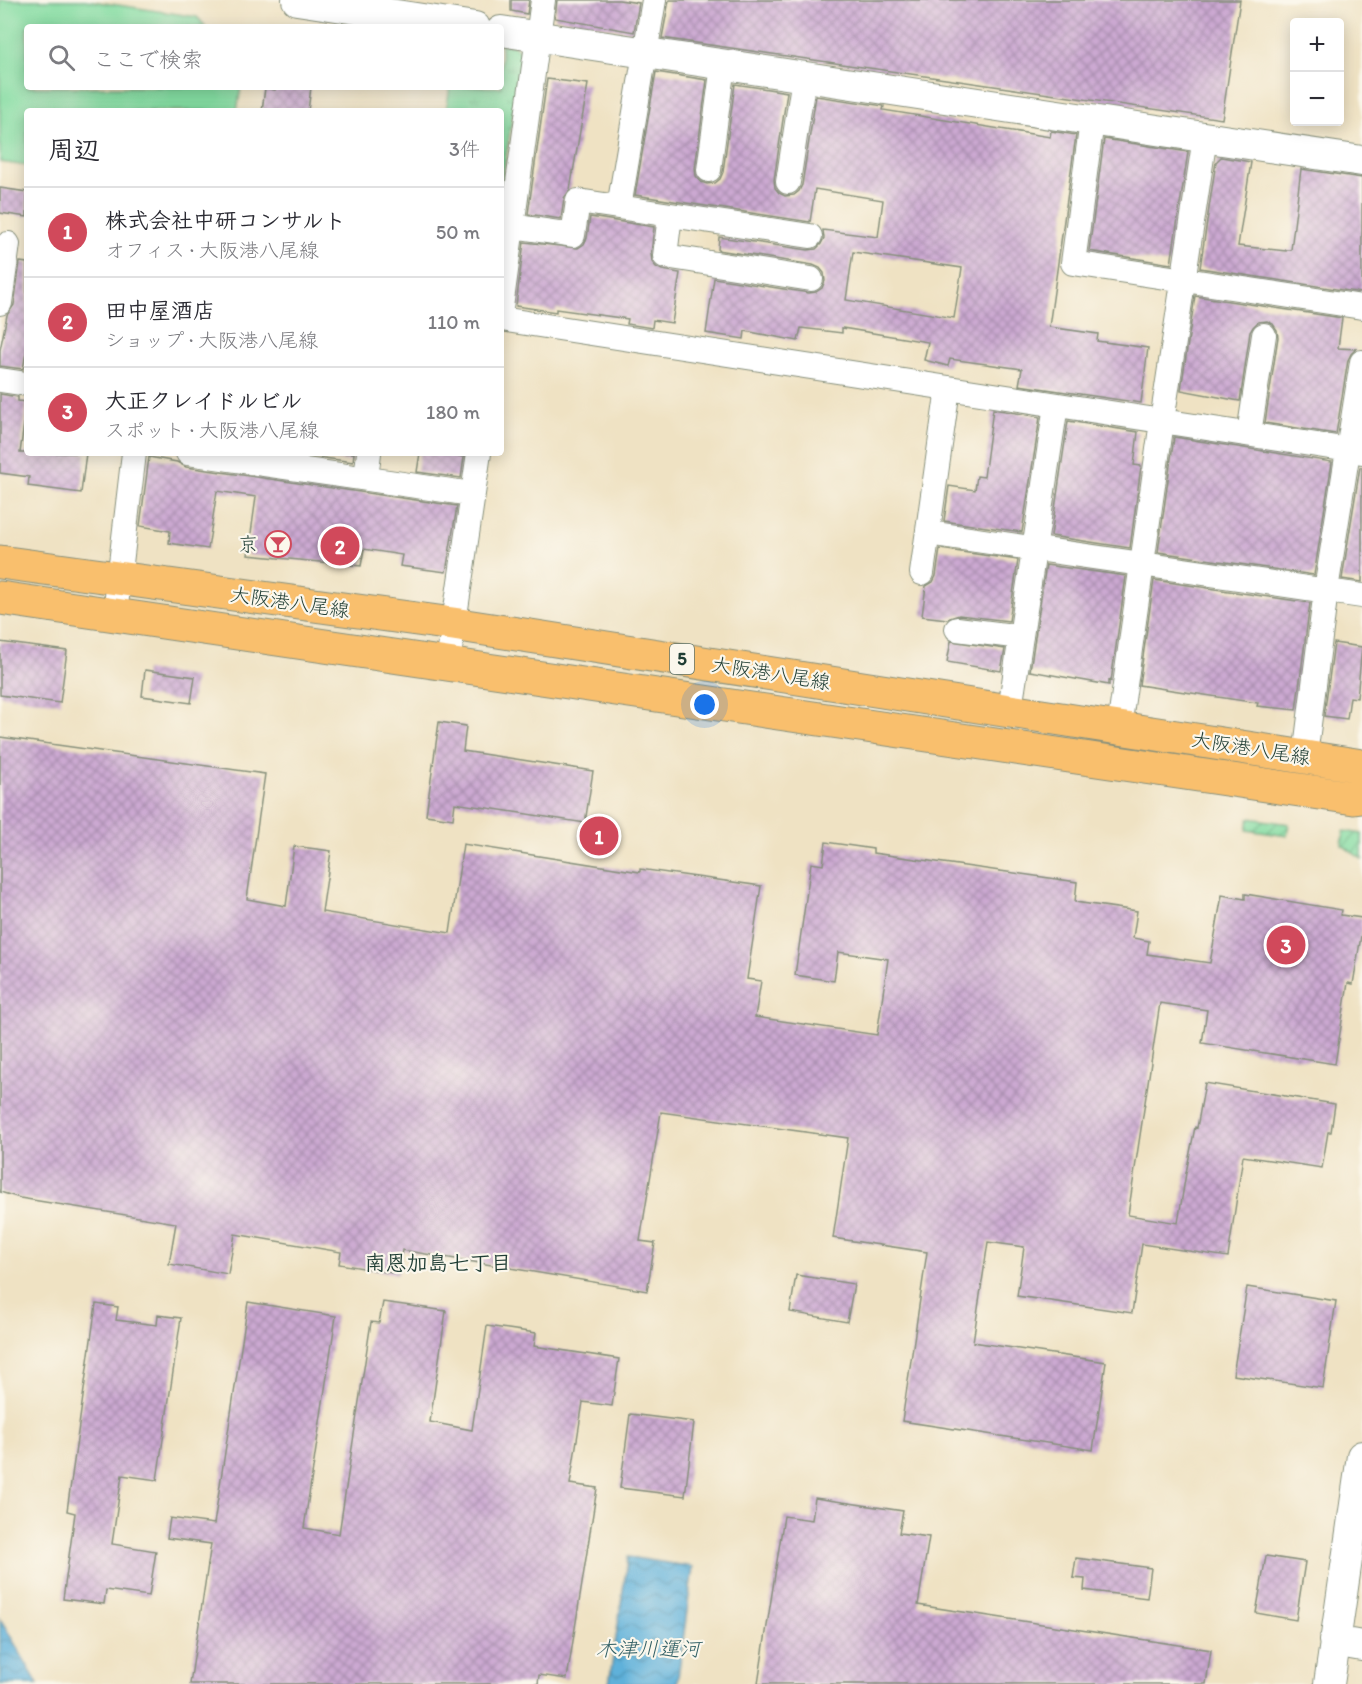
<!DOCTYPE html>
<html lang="ja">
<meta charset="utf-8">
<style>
:root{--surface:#fff;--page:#f2f2f3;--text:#2b2b33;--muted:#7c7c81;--line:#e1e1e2;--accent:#d1495b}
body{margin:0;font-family:Itim,"Klee One",sans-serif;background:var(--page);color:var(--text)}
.controls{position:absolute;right:18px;top:18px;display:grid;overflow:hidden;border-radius:6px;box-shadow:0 3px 15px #0003}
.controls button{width:54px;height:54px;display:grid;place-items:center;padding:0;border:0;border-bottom:2px solid var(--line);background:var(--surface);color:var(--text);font:30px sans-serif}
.you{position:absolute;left:705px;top:705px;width:21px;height:21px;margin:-15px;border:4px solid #fff;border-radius:50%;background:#1a73e8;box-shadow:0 0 0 9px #1a73e833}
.badge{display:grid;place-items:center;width:39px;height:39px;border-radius:50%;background:var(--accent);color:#fff;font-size:20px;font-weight:700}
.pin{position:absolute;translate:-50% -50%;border:3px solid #fff;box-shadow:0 2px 6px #0006}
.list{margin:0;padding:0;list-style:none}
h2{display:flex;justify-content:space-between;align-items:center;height:78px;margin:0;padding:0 24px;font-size:26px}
h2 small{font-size:20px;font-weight:400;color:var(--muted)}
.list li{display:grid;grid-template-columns:39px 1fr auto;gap:18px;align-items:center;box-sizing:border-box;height:90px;padding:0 24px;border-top:2px solid var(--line)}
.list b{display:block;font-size:22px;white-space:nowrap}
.list p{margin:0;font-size:20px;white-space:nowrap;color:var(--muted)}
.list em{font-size:20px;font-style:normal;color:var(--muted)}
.icon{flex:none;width:33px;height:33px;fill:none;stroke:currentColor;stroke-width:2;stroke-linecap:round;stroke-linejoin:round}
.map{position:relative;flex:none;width:1362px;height:1684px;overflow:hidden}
.search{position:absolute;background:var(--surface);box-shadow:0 3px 15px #0003;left:24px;top:24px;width:480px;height:66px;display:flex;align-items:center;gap:15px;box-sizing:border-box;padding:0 21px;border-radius:6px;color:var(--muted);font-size:22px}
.panel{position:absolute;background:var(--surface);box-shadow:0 3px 15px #0003;left:24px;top:108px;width:480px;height:348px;border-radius:6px}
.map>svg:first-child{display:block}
.grass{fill:#83dca1;stroke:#518c6a;stroke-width:1.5}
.park{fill:url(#park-tufts);stroke:#518c6a;stroke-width:1.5}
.garden{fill:url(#garden-furrows);stroke:#518c6a;stroke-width:1.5}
.water{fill:url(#water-waves);stroke:#3e7787;stroke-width:1.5}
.building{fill:url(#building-cross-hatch);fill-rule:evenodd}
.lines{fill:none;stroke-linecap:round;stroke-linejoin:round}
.minor-casing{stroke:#87907c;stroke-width:26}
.tertiary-casing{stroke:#87907c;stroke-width:32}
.primary-casing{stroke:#87907c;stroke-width:35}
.minor{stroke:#fff;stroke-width:24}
.tertiary{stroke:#fff;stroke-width:30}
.primary{stroke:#f9bf6d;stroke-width:33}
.labels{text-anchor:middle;stroke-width:4.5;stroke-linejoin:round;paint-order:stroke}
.shield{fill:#fbf7ec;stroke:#61756b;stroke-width:1.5}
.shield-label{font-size:18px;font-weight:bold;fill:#1f3d34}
.poi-label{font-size:20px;fill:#1f3d34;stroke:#fbf7ec;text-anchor:end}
.street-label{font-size:20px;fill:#1f3d34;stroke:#fbf7ec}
.neighbourhood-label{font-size:21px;font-weight:bold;fill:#1f3d34;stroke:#fbf7ec}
.water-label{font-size:21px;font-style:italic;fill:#326066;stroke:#fbf7ec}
</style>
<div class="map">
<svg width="1362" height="1684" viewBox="0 0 1362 1684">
<defs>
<pattern id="park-tufts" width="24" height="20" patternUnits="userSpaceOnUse" patternTransform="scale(1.5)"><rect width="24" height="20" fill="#83dca1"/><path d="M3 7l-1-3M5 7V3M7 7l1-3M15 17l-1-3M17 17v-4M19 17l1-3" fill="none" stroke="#6bb484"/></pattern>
<pattern id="garden-furrows" width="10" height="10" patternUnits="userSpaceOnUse" patternTransform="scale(1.5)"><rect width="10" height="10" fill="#83dca1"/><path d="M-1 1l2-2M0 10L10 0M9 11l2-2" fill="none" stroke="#6bb484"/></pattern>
<pattern id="water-waves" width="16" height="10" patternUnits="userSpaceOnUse" patternTransform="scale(1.5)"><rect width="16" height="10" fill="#5eb1da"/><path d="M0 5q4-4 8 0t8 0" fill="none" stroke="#4d91b2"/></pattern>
<pattern id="building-cross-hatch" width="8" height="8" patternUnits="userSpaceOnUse" patternTransform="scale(1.5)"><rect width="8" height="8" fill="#cca9d2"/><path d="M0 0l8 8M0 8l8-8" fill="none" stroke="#a58bab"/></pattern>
</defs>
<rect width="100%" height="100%" fill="#fbf7ec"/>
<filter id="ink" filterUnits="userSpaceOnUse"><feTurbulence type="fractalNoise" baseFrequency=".0167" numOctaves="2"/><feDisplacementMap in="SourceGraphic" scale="12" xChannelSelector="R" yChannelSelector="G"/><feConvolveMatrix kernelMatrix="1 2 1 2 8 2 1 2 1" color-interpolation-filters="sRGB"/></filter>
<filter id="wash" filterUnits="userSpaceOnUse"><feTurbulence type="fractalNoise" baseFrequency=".008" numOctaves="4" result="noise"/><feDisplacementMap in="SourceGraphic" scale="24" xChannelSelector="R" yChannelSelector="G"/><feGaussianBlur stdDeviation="1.35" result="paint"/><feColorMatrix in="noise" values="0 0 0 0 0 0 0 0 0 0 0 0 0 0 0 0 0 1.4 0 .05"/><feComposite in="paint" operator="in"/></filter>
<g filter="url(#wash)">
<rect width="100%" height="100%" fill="#efe2c3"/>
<path class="grass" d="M0,0H85L197,17L206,27H27V87H241L237,111H27V166L0,162Z"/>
<path class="park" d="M501,44L514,46L522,54L501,188V111H446L450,87H501Z"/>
<path class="garden" d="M1249,818L1289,824L1287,836L1247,830Z
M1344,831L1362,834V859L1342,845Z"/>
<path class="water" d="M628,1557L693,1567L677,1684H609Z
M0,1618L38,1684H0Z"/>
<g id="blocks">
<path class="building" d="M511,0H529L527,14L511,11Z
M557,0H619L639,3L634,32L555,18Z
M669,0H1240L1222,119L662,38Z
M656,72L707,80L695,168L696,176L701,182L707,184L715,183L720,179L723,172L735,84L787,92L774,180L775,188L779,193L785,196L794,195L799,191L802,185L816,96L884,106L883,110L1050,137L1051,131L1076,135L1049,327L1098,334L1097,341L1148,348L1141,403L1019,385L1022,369L950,359L948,366L924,360L928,342L842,328V333L801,328L798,341L745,331L744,339L706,333L714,278L809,293L816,292L822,288L825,281L824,273L820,268L813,265L718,250L719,237L808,250L816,249L821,244L824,238L823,230L878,237L883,200L815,189L810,222L635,195ZM853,252L962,268L954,318L846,300Z
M547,79L588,84L570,190L564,198L561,219L528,214Z
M276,87H311L308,111H262L265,88L275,90Z
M1104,139L1188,152L1171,264L1089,251Z
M1221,157L1251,162L1238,246L1286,251V250H1291L1301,169L1362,178V293L1200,268L1216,162Z
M0,188L27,192V217L0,213Z
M590,217L654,227L651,254L652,262L656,267L662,270L680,273L672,323L653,320L652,328L627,324L628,319L556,309V312L516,306L524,242L578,248L584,244L587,238Z
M20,262L27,263V348L23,369L0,366V350L7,315L14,305Z
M1195,296L1342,318L1338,348L1356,349L1351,354L1348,360L1336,434L1265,423L1278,337L1277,330L1273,324L1267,321L1258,322L1253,327L1250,332L1240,401L1181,390Z
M0,394L18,397V401L27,402L20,453H86L81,493L28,486L29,477L0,473Z
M993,409L1040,417L1022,532L944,521L949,486L975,490L977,476L984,477Z
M1068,421L1138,432L1134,465L1141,466L1130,548L1051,536Z
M1174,437L1332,462L1314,575L1158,552Z
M288,453H354L353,462Z
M420,453H440L464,457L461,478L417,472Z
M149,457L177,462L186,467L457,506L446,572L400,566L402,555L364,549L361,566L248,555L256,497L217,491L208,549L169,543L170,531L140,526Z
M1360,467H1362V582L1342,579Z
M940,549L1018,560L1009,621L959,615L947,619L922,616L926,586L933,582L936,576Z
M1046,565L1126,576L1111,681L1109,680V685L1030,671Z
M1154,580L1310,603L1296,710L1257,706L1258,703L1139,685Z
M951,641L1005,649L1001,671L947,662Z
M0,642L67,651L60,703L0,695Z
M1334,643L1362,647L1357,698L1350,697L1347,719L1324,716Z
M145,670L195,677L191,703L142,696Z
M439,722L466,726L463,751L593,771L585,823L455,803L453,819L426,815Z
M0,737L265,774L247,899L286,906L294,846L331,851L322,912L450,933L463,844L640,872V869L761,886L747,979L761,981L755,1017L877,1035L888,959L838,952L834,981L795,975L811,863L823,865L826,842L873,849V853L1077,882L1075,902L1137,911L1133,938L1149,941L1147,954L1210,963L1222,895L1245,899V894L1342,910L1341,915L1362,918V930L1353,984L1348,983L1335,1064L1202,1043L1207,1010L1160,1003L1128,1215L1178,1223L1186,1173L1195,1127L1197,1128L1205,1083L1335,1104L1331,1132H1328L1322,1168L1243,1156L1228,1257L1142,1244L1132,1313L1017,1296L1024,1247L988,1242L973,1342L1106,1362L1093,1450L902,1421L927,1252L833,1238L848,1138L661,1112L640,1241L655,1243L647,1291L402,1250L398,1274L339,1264L341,1252L235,1234L228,1274L169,1264L176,1223L20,1198L0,1192Z
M796,1275L854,1284L847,1322L790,1312Z
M1247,1287L1336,1301L1323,1388L1233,1375Z
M248,1302L336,1316L304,1528L339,1534L371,1322L379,1323L383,1302L446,1311L430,1422L472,1430L487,1326L536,1333L534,1346L619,1359L612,1406L583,1402L570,1484L597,1488L567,1679L539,1675L538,1684H190L211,1544L167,1538L170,1518L214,1524Z
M96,1304L118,1307L116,1320L157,1325L158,1315L181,1318L157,1480L122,1475L112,1544L156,1551L149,1596L106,1590L104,1604L63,1599L75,1513L67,1511Z
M630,1414L694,1422L685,1496L620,1488Z
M815,1498L903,1511L899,1533L929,1537L918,1605L1211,1650L1206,1684H758L784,1516L812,1520Z
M1266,1556L1305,1562L1296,1620L1256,1613Z
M1076,1558L1151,1568L1147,1598L1084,1590L1085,1579L1073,1578Z"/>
</g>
</g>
<g filter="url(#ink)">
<use href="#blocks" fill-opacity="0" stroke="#87907c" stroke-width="1.5"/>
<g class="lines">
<defs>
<path id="minor" d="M1092,121L1073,263L1362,307
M709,170L723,65
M788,182L804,77
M619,207L654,0
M670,215L665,256L811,279
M512,226L573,235L578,201L810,236
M0,303L8,244
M501,307L543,0
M501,319L1362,452
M0,380L27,384
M1249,434L1264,335
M188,453L472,494
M366,478L369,453
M928,533L1362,596
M922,573L948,388
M115,614L134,453
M957,629L1021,637
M448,663L479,453
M1010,709L1056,405
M1119,728L1162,421L1205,137
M1305,756L1326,590L1362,362"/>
<path id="tertiary" d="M297,0L475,27
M501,31L1362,161
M1334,1641L1362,1646
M1329,1684L1362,1456"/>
<path id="primary" d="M0,562L453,624L1362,766
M0,598L1354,798L1362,797"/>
</defs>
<use href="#minor" class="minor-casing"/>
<use href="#tertiary" class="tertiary-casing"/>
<use href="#primary" class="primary-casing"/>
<use href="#minor" class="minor"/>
<use href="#tertiary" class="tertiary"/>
<use href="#primary" class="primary"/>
</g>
</g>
<defs>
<symbol id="bar-ring" viewBox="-11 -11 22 22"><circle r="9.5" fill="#fbf7ec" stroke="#d1495b" stroke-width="1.5"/><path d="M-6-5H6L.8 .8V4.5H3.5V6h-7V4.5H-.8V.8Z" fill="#d1495b"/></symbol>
</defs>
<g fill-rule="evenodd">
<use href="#bar-ring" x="263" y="529" width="30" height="30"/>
</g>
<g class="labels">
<rect class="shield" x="670" y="644" width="24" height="30" rx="4.5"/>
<g class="shield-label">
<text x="682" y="665">5</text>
</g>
<g class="poi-label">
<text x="258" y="551">京</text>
</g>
<g class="street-label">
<text transform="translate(290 602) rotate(8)" y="7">大阪港八尾線</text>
<text transform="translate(771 673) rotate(9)" y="7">大阪港八尾線</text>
<text transform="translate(1251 748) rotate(9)" y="7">大阪港八尾線</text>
</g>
<g class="neighbourhood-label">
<text x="438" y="1270">南恩加島七丁目</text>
</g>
<g class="water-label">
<text x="648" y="1656">木津川運河</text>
</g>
</g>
</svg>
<div class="controls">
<button>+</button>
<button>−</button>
</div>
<div class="you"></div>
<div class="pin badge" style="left:599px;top:836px">1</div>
<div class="pin badge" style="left:340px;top:546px">2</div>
<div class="pin badge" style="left:1286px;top:945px">3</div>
<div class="search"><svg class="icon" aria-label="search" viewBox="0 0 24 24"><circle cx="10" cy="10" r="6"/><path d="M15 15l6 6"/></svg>ここで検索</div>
<section class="panel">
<h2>周辺<small>3件</small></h2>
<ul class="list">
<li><span class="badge">1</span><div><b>株式会社中研コンサルト</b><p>オフィス · 大阪港八尾線</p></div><em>50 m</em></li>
<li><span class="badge">2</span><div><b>田中屋酒店</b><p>ショップ · 大阪港八尾線</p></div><em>110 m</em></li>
<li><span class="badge">3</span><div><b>大正クレイドルビル</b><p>スポット · 大阪港八尾線</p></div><em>180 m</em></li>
</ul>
</section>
</div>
